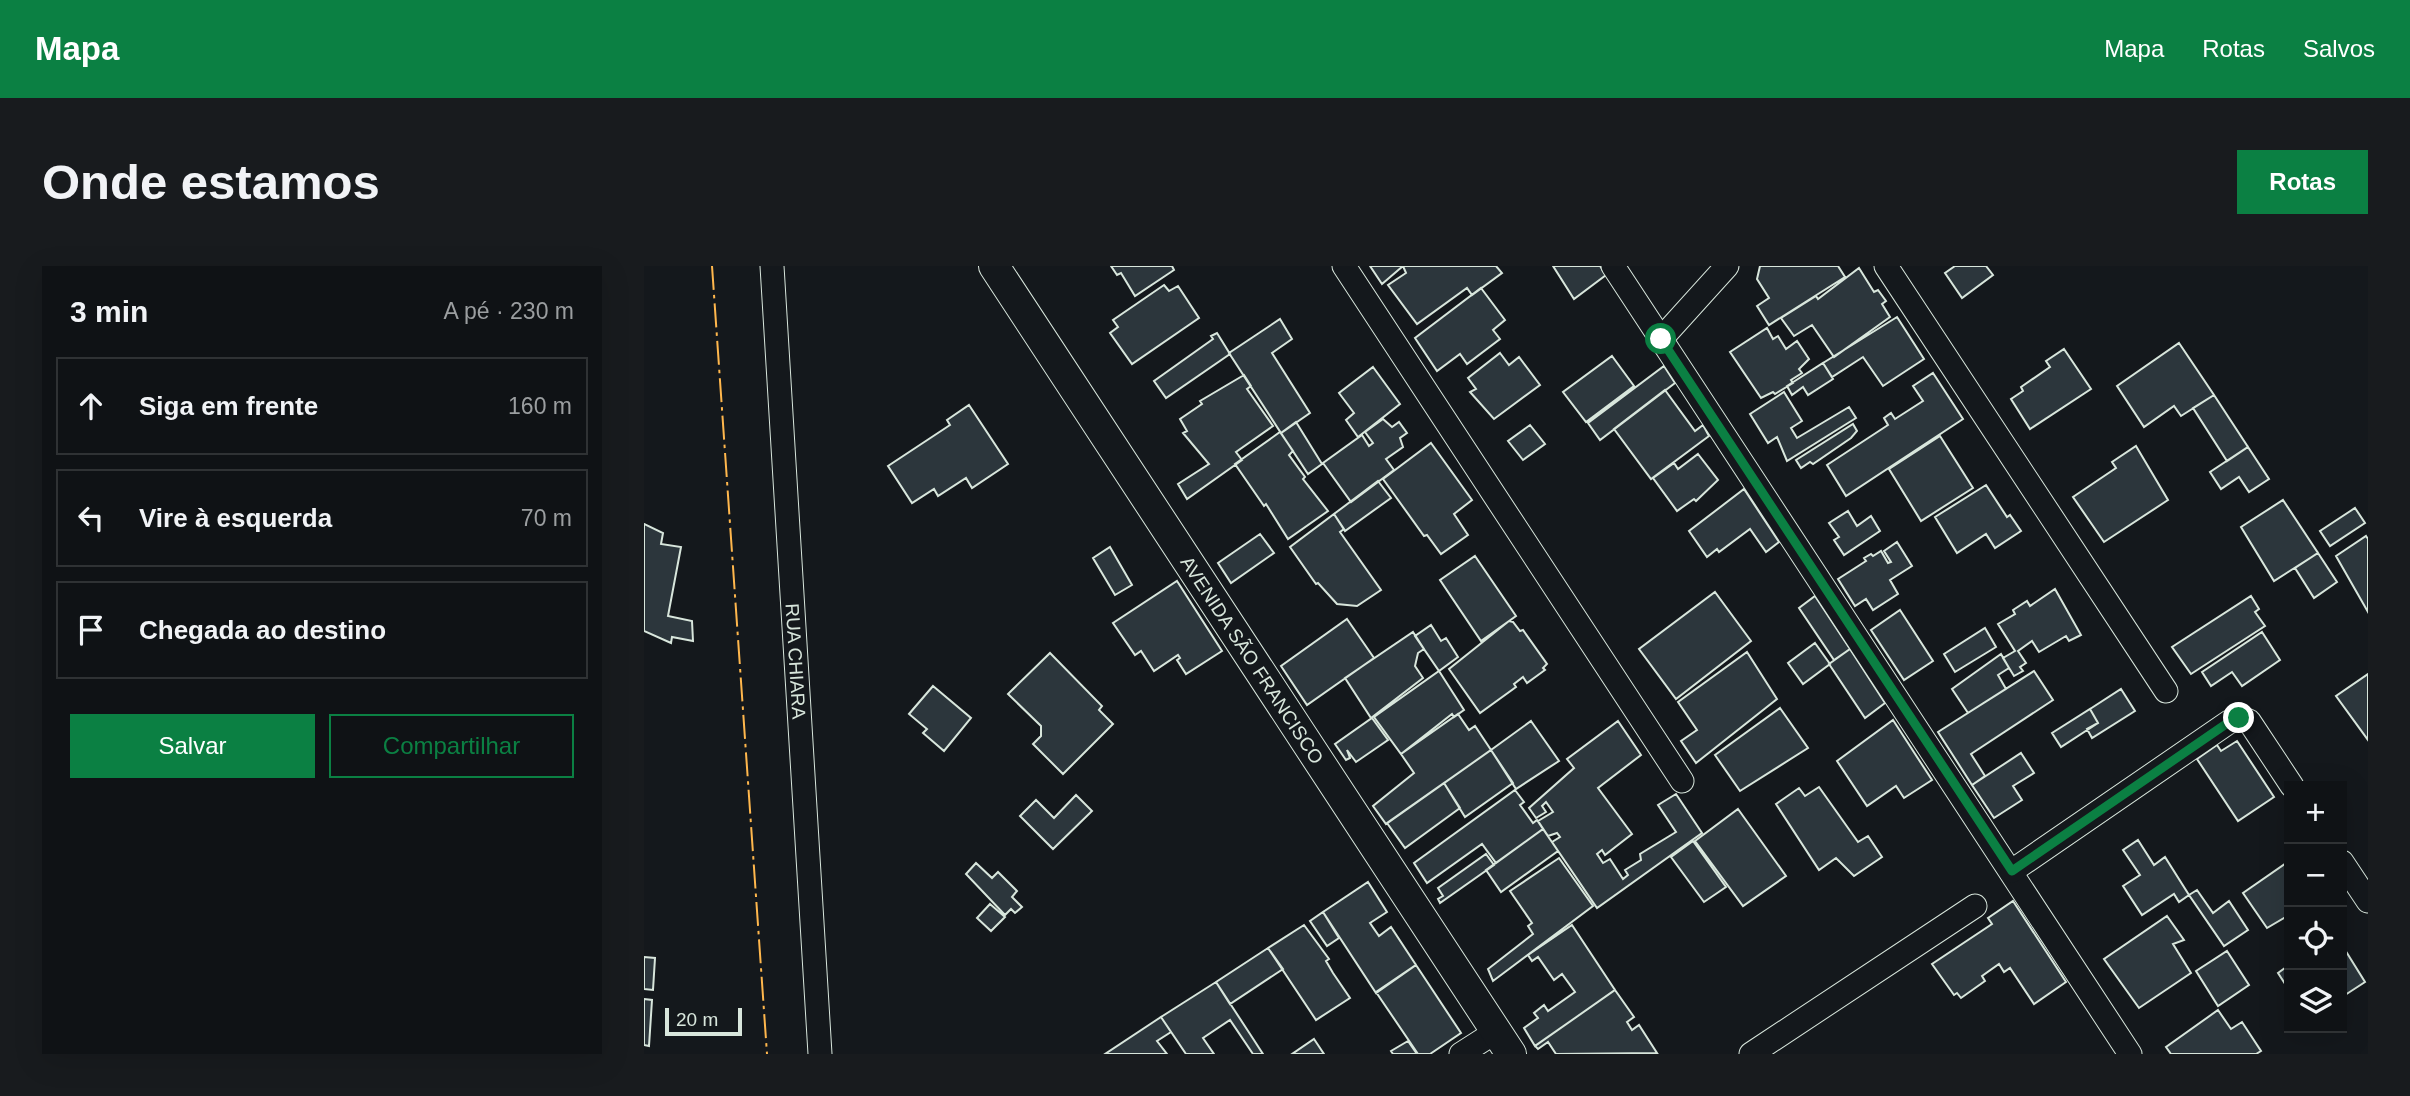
<!DOCTYPE html>
<html lang="pt">
<meta charset="utf-8">
<style>
:root{--surface:#0f1215;--page:#181b1e;--text:#f1f3f6;--muted:#9b9ea0;--line:#2f3234;--accent:#0b8043}
body{margin:0;font-family:Helvetica,sans-serif;background:var(--page);color:var(--text)}
.controls{position:absolute;right:21px;bottom:21px;display:grid;overflow:hidden;border-radius:0px;box-shadow:0 7px 28px #0002}
.controls button{width:63px;height:63px;display:grid;place-items:center;padding:0;border:0;border-bottom:2px solid var(--line);background:var(--surface);color:var(--text);font:35px sans-serif}
.scale{position:absolute;left:21px;bottom:18px;width:77px;box-sizing:border-box;padding-left:7px;border:4px solid #d8e6dc;border-top:0;font-size:19px;line-height:24px;white-space:nowrap;color:#d8e6dc;-webkit-text-stroke:5px #14181c;paint-order:stroke}
.stop{position:absolute;width:21px;height:21px;margin:-16px;border:5px solid #0b8043;border-radius:50%;background:#fff}
.stop.end{background:#0b8043;border-color:#fff;box-shadow:0 2px 7px #0008}
.list{margin:0;padding:0;list-style:none}
h2{display:flex;justify-content:space-between;align-items:center;height:91px;margin:0;padding:0 28px;font-size:30px}
h2 small{font-size:23px;font-weight:400;color:var(--muted)}
.list li{display:grid;grid-template-columns:46px 1fr auto;gap:21px;align-items:center;box-sizing:border-box;height:98px;margin:0 14px 14px;padding:0 14px;border:2px solid var(--line);border-radius:0px}
.list b{display:block;font-size:26px;white-space:nowrap}
.list em{font-size:23px;font-style:normal;color:var(--muted)}
.actions{display:flex;gap:14px;padding:21px 28px}
.actions a{flex:1;padding:16px 0;border:2px solid var(--accent);border-radius:0px;text-align:center;font-size:24px;color:var(--accent)}
.actions .main{background:var(--accent);color:#fff}
.icon{flex:none;width:38px;height:38px;fill:none;stroke:currentColor;stroke-width:2;stroke-linecap:round;stroke-linejoin:round}
.map{position:relative;flex:none;width:1724px;height:788px;overflow:hidden;border-radius:0px}
header{display:flex;align-items:center;gap:42px;box-sizing:border-box;height:98px;padding:0 35px;background:var(--accent);color:#fff}
header strong{font-size:33px}
nav{display:flex;gap:38px;margin-inline-start:auto;font-size:24px}
.intro{display:flex;align-items:center;justify-content:space-between;box-sizing:border-box;height:168px;padding:0 42px}
h1{margin:0;font-size:49px}
.button{padding:18px 32px;border-radius:0px;background:var(--accent);color:#fff;font-size:24px;font-weight:700}
main{display:flex;gap:42px;padding:0 42px}
aside{flex:1;background:var(--surface);border-radius:0px;box-shadow:0 7px 28px #0002}
.map>svg:first-child{display:block}
.building{fill:#2c363c;stroke:#d8e6dc;stroke-width:2}
.lines{fill:none;stroke-linecap:round;stroke-linejoin:round}
.minor-casing{stroke:#d8e6dc;stroke-width:25}
.tertiary-casing{stroke:#d8e6dc;stroke-width:32}
.minor{stroke:#14181c;stroke-width:23}
.tertiary{stroke:#14181c;stroke-width:30}
.power{stroke:#ffb74d;stroke-width:2;stroke-dasharray:24 5 3.5 5;stroke-linecap:butt}
.route{stroke:#0b8043;stroke-width:9}
.labels{text-anchor:middle;stroke-width:5;stroke-linejoin:round;paint-order:stroke}
.street-label{font-size:19px;fill:#d8e6dc;stroke:#14181c}
</style>
<header>
<strong>Mapa</strong>
<nav><a>Mapa</a><a>Rotas</a><a>Salvos</a></nav>
</header>
<div class="intro"><h1>Onde estamos</h1><a class="button">Rotas</a></div>
<main>
<aside>
<h2>3 min<small>A pé · 230 m</small></h2>
<ul class="list">
<li><svg class="icon" aria-label="ahead" viewBox="0 0 24 24"><path d="M12 20V5M6 11l6-6 6 6"/></svg><div><b>Siga em frente</b></div><em>160 m</em></li>
<li><svg class="icon" aria-label="left" viewBox="0 0 24 24"><path d="M17 20v-9H6M10 6l-5 5 5 5"/></svg><div><b>Vire à esquerda</b></div><em>70 m</em></li>
<li><svg class="icon" aria-label="arrive" viewBox="0 0 24 24"><path d="M6 21V4h12l-3 4 3 4H6"/></svg><div><b>Chegada ao destino</b></div></li>
</ul>
<div class="actions"><a class="main">Salvar</a><a>Compartilhar</a></div>
</aside>
<div class="map">
<svg width="1724" height="788" viewBox="0 0 1724 788">
<rect width="100%" height="100%" fill="#14181c"/>
<path class="building" d="M467,0H528L530,4L491,30L477,7L473,9Z
M726,0H759L738,18Z
M759,0H852L858,7L828,29L823,22L773,58L744,19L762,7Z
M909,0H956L962,9L930,33Z
M1116,0H1194L1201,11L1125,59L1113,40L1125,32L1113,13Z
M1311,0H1342L1349,9L1318,32L1301,7Z
M1215,2L1230,26L1234,24L1242,35L1238,38L1246,51L1190,91L1168,59L1150,70L1137,52L1172,30L1174,33Z
M520,19L525,25L534,20L555,52L488,98L466,67L474,61L469,54Z
M837,22L861,54L849,64L856,73L823,98L816,88L793,105L771,72Z
M1253,51L1280,93L1239,120L1219,91L1188,111L1179,97Z
M636,53L648,73L628,87L666,147L637,167L585,87Z
M1123,62L1129,73L1134,70L1142,83L1153,75L1165,93L1155,103L1158,107L1147,114L1149,117L1131,128L1129,126L1117,132L1086,86Z
M573,67L586,88L522,132L510,115L569,73L567,70Z
M1535,77L1570,129L1537,150L1530,140L1500,161L1473,120Z
M1420,83L1447,123L1386,163L1367,133L1379,125L1377,121L1406,101L1402,95Z
M856,87L865,99L875,91L896,119L850,153L826,126L832,123L824,112Z
M968,90L990,120L942,156L919,126Z
M1179,97L1189,113L1164,129L1159,121L1148,129L1143,120Z
M1020,100L1031,117L956,174L944,157Z
M729,101L756,138L714,171L702,154L710,147L695,127Z
M1289,107L1319,153L1202,230L1183,199L1244,159L1240,152L1247,147L1251,153L1279,135L1269,120Z
M600,109L607,120L603,123L629,160L592,186L598,194L543,233L534,218L565,198L539,167L543,165L536,153L558,138L556,135Z
M1021,124L1051,165L1059,159L1065,170L1007,213L970,163Z
M1140,126L1158,155L1147,162L1153,172L1205,141L1212,152L1143,195L1133,171L1124,177L1106,148Z
M1570,129L1604,181L1583,195L1549,142Z
M325,139L364,198L328,222L322,212L294,230L290,223L268,237L244,200L306,159L303,154Z
M739,153L748,161L755,156L763,167L756,172L759,181L742,193L750,204L707,236L679,197L718,169L725,180L729,177L721,166Z
M652,156L678,198L664,208L637,167Z
M1209,158L1213,165L1207,172L1169,198L1166,196L1157,202L1152,194Z
M886,159L901,178L879,194L864,175Z
M636,166L649,185L645,189L661,211L659,213L684,245L644,273L622,238L620,240L591,198Z
M1296,170L1329,222L1277,255L1245,203Z
M787,177L828,234L810,248L824,269L797,288L783,269L780,270L739,213Z
M1492,180L1524,234L1460,276L1429,231L1472,202L1468,196Z
M1604,181L1625,213L1605,226L1595,211L1577,223L1566,206Z
M1054,188L1074,214L1052,235L1050,233L1033,245L1009,212L1030,197L1034,203Z
M734,215L747,232L701,265L690,248Z
M1342,219L1363,251L1366,249L1377,265L1351,282L1342,268L1313,287L1291,251Z
M1100,223L1135,276L1122,286L1106,263L1075,286L1073,283L1063,291L1045,265Z
M1639,234L1674,287L1630,315L1597,261Z
M1711,242L1721,257L1686,280L1676,265Z
M1204,245L1213,260L1227,250L1236,265L1200,289L1190,274L1195,271L1185,257Z
M690,248L700,263L696,266L737,324L713,340L693,338L674,317L672,318L646,281Z
M0,258L19,267L17,278L37,281L24,350L48,355L49,375L28,371L27,377L0,365Z
M616,268L630,287L587,317L574,297Z
M1722,270L1724,273V346L1692,290Z
M1253,276L1268,300L1246,314L1254,328L1229,344L1222,333L1211,340L1194,313L1222,295L1220,292L1227,288L1229,290L1237,285L1244,297L1247,296L1240,285Z
M466,281L488,319L471,329L449,292Z
M1674,287L1693,316L1670,332L1651,302Z
M831,290L872,350L837,375L796,314Z
M533,315L578,385L542,408L533,394L536,392L534,389L510,405L497,385L491,389L469,357Z
M1411,323L1437,369L1425,375L1422,370L1395,386L1388,375L1374,385L1382,397L1376,401L1379,405L1370,410L1359,392L1371,385L1354,358L1371,348L1369,344L1383,335L1386,340Z
M1071,326L1107,375L1032,433L995,383Z
M1171,330L1206,383L1190,394L1155,342Z
M1607,330L1615,343L1611,346L1621,360L1547,408L1528,381Z
M1256,344L1289,395L1260,414L1227,364Z
M703,353L730,392L663,439L637,400Z
M865,355L869,356L876,365L879,364L903,398L899,402L901,404L883,417L879,411L870,418L872,421L836,447L805,403Z
M787,359L797,375L802,372L814,391L795,405L771,370Z
M1341,362L1352,381L1311,406L1300,388Z
M769,366L780,383L774,387L771,400L779,412L727,452L701,412Z
M1618,366L1636,394L1598,420L1588,406L1567,420L1558,406Z
M1171,377L1186,398L1159,418L1144,397Z
M1206,383L1241,437L1221,452L1185,398Z
M1103,386L1133,433L1052,497L1037,475L1053,464L1034,436Z
M406,387L458,440L455,444L469,458L419,508L389,478L397,470V460L364,428Z
M1357,388L1365,402L1354,409L1362,423L1324,447L1308,423Z
M795,405L820,444L810,451L808,448L757,488L730,451Z
M1390,405L1409,434L1327,488L1341,510L1328,519L1294,466Z
M1724,408V474L1692,430Z
M289,420L327,452L300,485L279,467L283,463L265,448Z
M1477,423L1491,445L1448,472L1443,463L1454,457L1446,443Z
M1136,442L1164,482L1096,525L1071,489Z
M1446,443L1454,457L1417,481L1408,467Z
M814,448L825,464L831,460L847,484L742,558L729,540L770,507L757,488Z
M728,452L744,474L712,496L703,484L706,492L702,494L691,478Z
M1249,454L1288,514L1260,532L1252,520L1223,540L1193,495Z
M887,455L915,495L872,523L847,484Z
M974,455L997,489L954,522L988,568L961,589L958,584L953,588L959,597L966,593L979,613L984,609L981,604L997,594L996,588L1032,566L1014,539L1032,528L1058,567L953,642L908,576L916,571L913,567L904,570L894,555L909,546L902,536L898,540L902,546L892,552L885,542L930,502L923,493Z
M1593,475L1630,531L1594,555L1553,493L1573,479L1577,485Z
M847,484L869,517L821,551L800,517Z
M1377,487L1390,507L1369,520L1378,534L1350,552L1328,519Z
M800,517L816,542L761,582L743,557Z
M1175,521L1214,576L1224,570L1238,591L1210,610L1192,592L1175,604L1132,538L1155,522L1161,530Z
M871,524L880,536L876,539L889,557L893,554L899,563L852,597L838,578L783,617L770,597Z
M432,529L448,545L409,583L376,550L392,534L410,552Z
M1094,543L1142,610L1099,640L1051,575Z
M899,563L914,585L857,626L842,604Z
M1494,574L1510,599L1521,591L1545,629L1535,636L1530,628L1498,649L1479,620L1496,609L1479,584Z
M1049,575L1082,621L1060,636L1027,591Z
M842,588L850,599L796,637L794,633L799,630L794,622Z
M915,592L949,640L849,715L844,703L889,668L884,660L888,657L866,625Z
M1645,595V649L1623,662L1599,627Z
M332,597L348,612L354,606L373,625L368,631L378,641L371,647L367,643L361,649L322,608Z
M724,616L743,646L726,657L735,670L747,661L772,699L732,727L679,646Z
M1553,624L1569,647L1585,635L1604,664L1580,680L1545,629Z
M1369,635L1422,716L1390,738L1366,702L1360,706L1355,698L1338,710L1341,715L1317,732L1313,727L1310,729L1288,698L1348,658L1344,652Z
M346,638L361,651L347,665L333,652Z
M679,646L695,672L683,680L666,655Z
M1523,650L1540,674L1529,678L1547,707L1495,742L1460,693Z
M660,659L685,693L682,695L689,707L706,732L672,754L624,682Z
M928,659L971,724L891,780L880,762L894,752L890,747L900,739L904,745L931,726L918,708L910,714L894,691L888,695L884,689Z
M1698,679L1721,716L1698,731Z
M624,682L639,703L586,738L572,716Z
M1583,685L1605,719L1574,740L1552,705Z
M0,691L11,692L9,724L0,723Z
M772,699L817,767L786,788H774L732,726Z
M1645,699V724L1634,707Z
M572,716L606,768L619,788H609L586,754L559,772L570,788H542L517,751Z
M971,724L990,751L983,756L988,764L995,759L1013,787L912,788L904,776L894,783L891,780Z
M0,733L8,734L5,780L0,779Z
M1574,744L1587,763L1598,756L1617,785L1612,788H1527L1522,781Z
M517,751L527,766L513,775L523,788H461Z
M670,773L680,788H648Z
M764,775L773,788H749L747,785Z"/>
<g class="lines">
<defs>
<g id="minor">
<path id="s1" d="M128,0L176,788"/>
<path d="M700,0L1038,515"/>
<path d="M969,0L1486,788"/>
<path d="M1242,0L1522,425"/>
<path d="M1017,73L1083,0"/>
<path d="M1698,596L1724,635"/>
<path d="M1368,605L1585,456L1595,452L1605,455L1648,520"/>
<path d="M817,788L853,765"/>
<path d="M1107,788L1331,640"/>
</g>
<g id="tertiary">
<path id="s2" d="M350,0L867,788"/>
</g>
</defs>
<use href="#minor" class="minor-casing"/>
<use href="#tertiary" class="tertiary-casing"/>
<use href="#minor" class="minor"/>
<use href="#tertiary" class="tertiary"/>
<path class="power" d="M68,0L123,788"/>
</g>
<g class="lines">
<path class="route" d="M1017,73L1368,605L1585,456L1595,452"/>
</g>
<g class="labels">
<g class="street-label">
<text dy="7" stroke="none"><textPath href="#s1" startOffset="396">RUA CHIARA</textPath></text>
<text dy="7" stroke="none"><textPath href="#s2" startOffset="471">AVENIDA SÃO FRANCISCO</textPath></text>
</g>
</g>
</svg>
<div class="controls">
<button>+</button>
<button>−</button>
<button><svg class="icon" aria-label="locate" viewBox="0 0 24 24"><circle cx="12" cy="12" r="6"/><path d="M12 2v4M12 18v4M2 12h4M18 12h4"/></svg></button>
<button><svg class="icon" aria-label="layers" viewBox="0 0 24 24"><path d="M12 4l9 5-9 5-9-5zM3 14l9 5 9-5"/></svg></button>
</div>
<div class="scale">20 m</div>
<div class="stop" style="left:1017px;top:73px"></div>
<div class="stop end" style="left:1595px;top:452px"></div>
</div>
</main>
